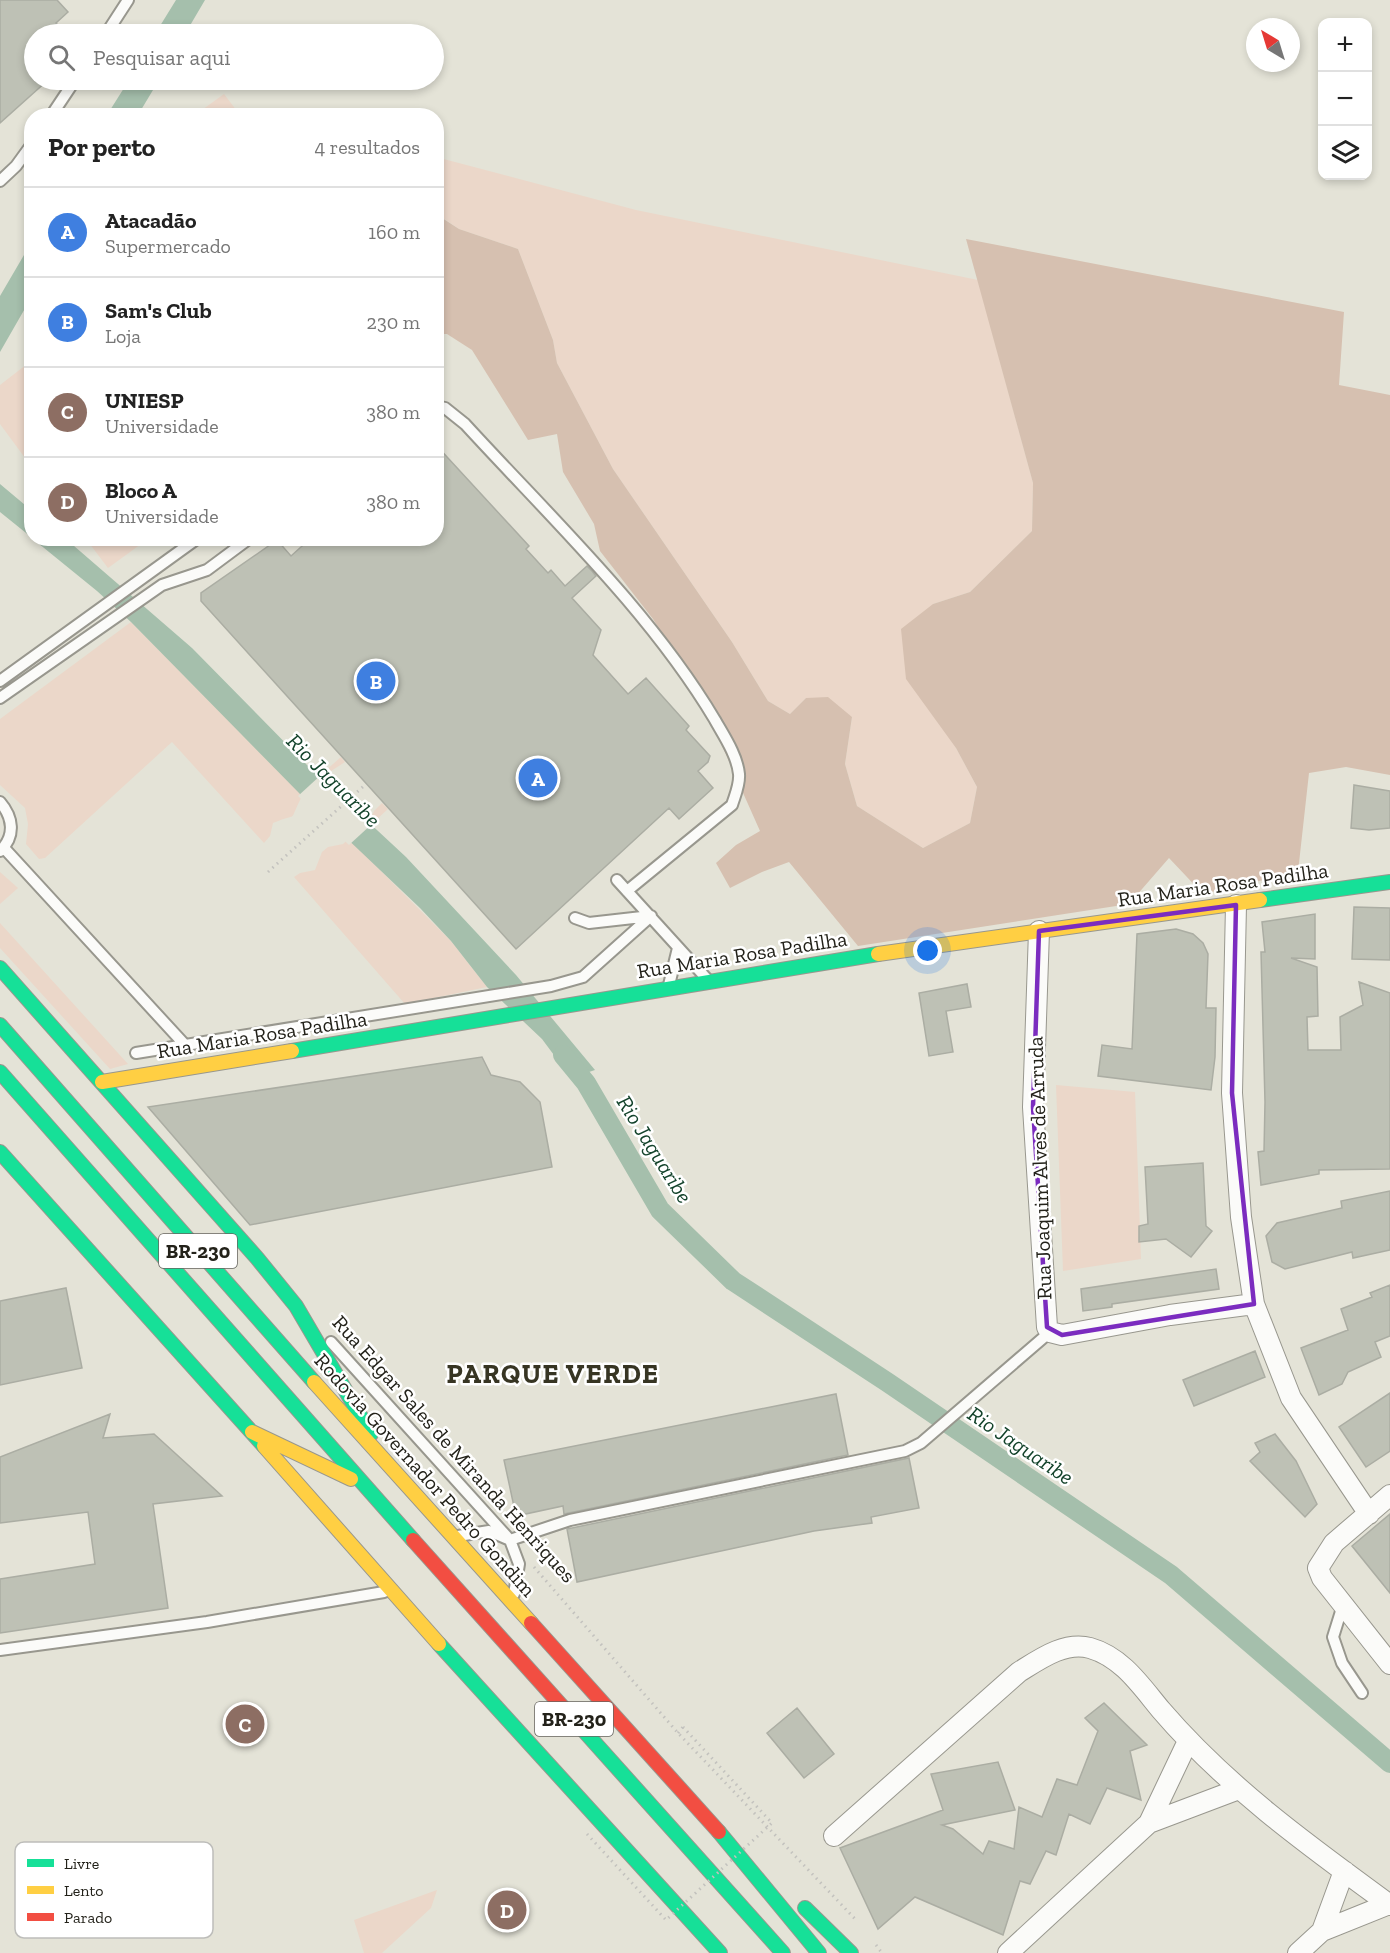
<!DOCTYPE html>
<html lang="pt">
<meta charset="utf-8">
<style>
:root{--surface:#fff;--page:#f2f2f2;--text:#222;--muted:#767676;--line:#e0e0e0;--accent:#67665c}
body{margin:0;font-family:"Zilla Slab",serif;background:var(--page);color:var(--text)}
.controls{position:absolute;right:18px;top:18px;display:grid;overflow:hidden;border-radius:12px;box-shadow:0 3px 9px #0003}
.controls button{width:54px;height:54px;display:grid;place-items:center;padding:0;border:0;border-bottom:2px solid var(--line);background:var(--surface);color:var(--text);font:30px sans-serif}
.compass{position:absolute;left:1246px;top:18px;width:54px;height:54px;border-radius:50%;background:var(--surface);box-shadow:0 3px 9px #0003;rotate:322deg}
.you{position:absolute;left:928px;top:951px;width:21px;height:21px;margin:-15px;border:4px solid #fff;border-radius:50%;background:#1a73e8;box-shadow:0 0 0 9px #1a73e833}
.badge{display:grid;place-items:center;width:39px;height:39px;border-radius:50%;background:var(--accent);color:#fff;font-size:20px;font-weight:700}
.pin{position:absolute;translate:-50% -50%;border:3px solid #fff;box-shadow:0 2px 6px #0006}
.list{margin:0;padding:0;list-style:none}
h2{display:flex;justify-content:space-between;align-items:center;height:78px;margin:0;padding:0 24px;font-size:26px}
h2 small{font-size:20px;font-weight:400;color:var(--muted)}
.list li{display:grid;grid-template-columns:39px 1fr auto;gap:18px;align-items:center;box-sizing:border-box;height:90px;padding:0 24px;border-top:2px solid var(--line)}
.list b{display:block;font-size:22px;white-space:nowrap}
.list p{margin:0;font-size:20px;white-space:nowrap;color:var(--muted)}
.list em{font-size:20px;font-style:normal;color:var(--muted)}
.icon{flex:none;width:33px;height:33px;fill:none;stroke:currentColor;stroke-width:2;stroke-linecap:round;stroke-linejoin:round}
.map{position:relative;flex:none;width:1390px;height:1953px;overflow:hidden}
.search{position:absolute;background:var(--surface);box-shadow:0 3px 9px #0003;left:24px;top:24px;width:420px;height:66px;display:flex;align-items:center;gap:15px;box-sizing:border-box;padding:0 21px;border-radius:33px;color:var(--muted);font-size:22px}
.panel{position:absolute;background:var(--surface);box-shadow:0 3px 9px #0003;left:24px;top:108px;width:420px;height:438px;border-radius:24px}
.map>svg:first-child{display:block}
.green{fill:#ebd7c9}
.forest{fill:#d6c0b0}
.water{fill:#a5bfac}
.pier{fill:#e4e3d7}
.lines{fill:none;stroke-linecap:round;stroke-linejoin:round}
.canal{stroke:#a5bfac;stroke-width:20}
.building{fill:#bec1b5;stroke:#abada3;stroke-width:1.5}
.lane-casing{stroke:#98978e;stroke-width:14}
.street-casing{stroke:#98978e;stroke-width:22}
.fast-casing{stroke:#98978e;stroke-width:16}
.slow-casing{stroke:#98978e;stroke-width:16}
.jam-casing{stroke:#98978e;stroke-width:16}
.path{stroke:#c3c2be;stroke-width:3;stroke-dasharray:1.5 4.5;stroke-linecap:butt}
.lane{stroke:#fbfbf9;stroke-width:10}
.street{stroke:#fbfbf9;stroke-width:20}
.fast{stroke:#16e098;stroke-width:14}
.slow{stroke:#ffcf43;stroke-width:14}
.jam{stroke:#f24e42;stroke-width:14}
.path-bridge{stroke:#c3c2be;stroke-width:3;stroke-dasharray:1.5 4.5;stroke-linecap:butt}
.marked{fill:none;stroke:#7b2cbf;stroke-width:4.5;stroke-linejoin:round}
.labels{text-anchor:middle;stroke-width:5;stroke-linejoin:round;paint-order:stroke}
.shield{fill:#fff;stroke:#65645f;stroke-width:1.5}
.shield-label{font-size:20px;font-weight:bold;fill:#23221a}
.street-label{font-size:21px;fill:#23221a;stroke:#fff}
.water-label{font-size:22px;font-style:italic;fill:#13432b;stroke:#fff}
.district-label{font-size:27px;font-weight:bold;letter-spacing:1.5px;fill:#373523;stroke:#fff}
.key{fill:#fff;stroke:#bdbdba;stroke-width:1.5}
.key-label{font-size:16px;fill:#23221a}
</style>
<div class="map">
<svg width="1390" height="1953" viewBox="0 0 1390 1953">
<rect width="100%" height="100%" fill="#e4e3d7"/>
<path class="green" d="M224,94L240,115H195Z
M436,157L636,210L978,280L1033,483L1032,531L970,592L933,604L956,748L977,787L970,823L923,848L857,806L845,764L852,717L806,698L790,714L768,701L732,642L613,469L557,363L553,340L518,249L459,229L437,214Z
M31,361V466L0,424V385Z
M86,539H148L108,568Z
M131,622L300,793L341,757L345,762L328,773L325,785L301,798C288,824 300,812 273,823L270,836L264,843L172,742L45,858L39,859L26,844L28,824L25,808L0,785V719Z
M382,803L388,809L352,842L451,941L487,987L405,1004L294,877L300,873L315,870L322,852L328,847L343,844L371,818L374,811Z
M0,872L18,888L0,904Z
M0,923L128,1064L110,1069L0,948Z
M1056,1085L1135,1092L1141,1259L1063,1271Z
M437,1890L431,1908L382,1953H364L354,1920Z"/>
<path class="forest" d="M436,214L459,229L518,249L553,340L557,363L613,469L732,642L768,701L790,714L806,698L828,697L852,717L845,764L857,806L923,848L970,823L977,787L956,748L906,679L901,629L933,604L970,592L1032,531L1033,483L966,239L1344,312L1339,385L1390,395V775L1346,767L1309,773L1298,872L1203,894L1169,858L1129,904L858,946L789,862L762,872L730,888L716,863L736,845L760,831L699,694L653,619L600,551L594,524L563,472L557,434L528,440L472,350L447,334H437Z"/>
<path class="water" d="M176,0H205L185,34H155Z
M129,80H159L138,115H107Z
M31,243V298L0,352V296Z
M0,484L31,510V537L0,512Z
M33,539H66L192,648L307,765L406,857L516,975L595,1070L571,1078L542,1039L487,987L451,941L420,908L300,794L131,622L97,591Z"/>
<path class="pier" d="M322,774L373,823L349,845L298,796Z"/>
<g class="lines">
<path class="canal" d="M563,1055L586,1083L660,1210L733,1281L887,1382L1171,1575L1390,1763"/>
</g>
<path class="building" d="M0,0H57L68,12L56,23L67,34H34V80H48L0,123Z
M436,445L529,546L526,549L548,573L551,570L565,586L587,566L592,571L596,576L572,598L601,630L593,655L628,694L646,678L689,726L686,730L710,756L708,762L698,771L713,788L679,819L669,808L516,949L201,601V593L277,540L291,556L311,538H436Z
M1354,785L1390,791V828L1369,830L1351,828Z
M1354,907L1390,908V960L1352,959Z
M1315,914V959L1291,958L1317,967L1318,1016L1307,1017L1308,1050H1341L1340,1017L1363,1005L1359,982L1390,993V1169L1319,1170V1174L1261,1185L1258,1152L1264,1151L1265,1102L1261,952H1265L1262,922Z
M1176,929L1193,934L1203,943L1208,954L1206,1008H1216L1215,1057L1211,1090L1098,1076L1102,1045L1132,1049L1137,934Z
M967,984L971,1007L946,1011L953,1052L929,1056L919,993Z
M482,1057L491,1075L520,1082L540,1102L552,1167L250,1225L148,1107Z
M1203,1163L1206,1226L1212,1231L1191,1257L1166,1239L1139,1242V1226L1148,1224L1145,1167Z
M1390,1191V1250L1353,1258L1352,1252L1285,1269L1272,1262L1266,1236L1277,1223L1342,1208L1341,1201Z
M1216,1269L1219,1289L1112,1304V1307L1083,1311L1081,1289Z
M1390,1285V1336L1375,1342L1381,1357L1348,1372L1342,1384L1319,1395L1301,1348L1348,1330L1341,1309L1372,1297L1370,1293Z
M66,1288L82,1368L0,1385V1301Z
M1255,1351L1265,1377L1194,1406L1183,1380Z
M1390,1393V1451L1366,1467L1339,1427Z
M836,1394L848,1455L564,1514L563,1506L516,1516L504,1460Z
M110,1414L103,1438L154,1434L222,1496L153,1504L168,1608L0,1633V1579L95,1564L88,1512L0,1523V1457Z
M1275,1434L1296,1461L1317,1504L1305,1517L1250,1461L1260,1452L1255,1443Z
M909,1458L919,1508L871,1517L872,1523L814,1531L577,1582L567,1529Z
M1390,1514V1593L1352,1546Z
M1104,1703L1147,1745L1130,1751L1141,1800L1107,1788L1090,1824L1069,1814L1056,1855L1046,1851L1030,1884L1020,1881L1003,1935L915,1897L878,1929L840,1848L943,1810L931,1774L998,1762L1015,1810L942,1825L953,1829L983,1854L989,1841L1014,1849L1019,1807L1042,1817L1057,1779L1077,1785L1098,1731L1085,1718Z
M797,1708L834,1754L804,1778L767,1733Z"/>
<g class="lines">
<defs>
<path id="lane" d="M106,34L128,0
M51,116L75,80
M0,181L16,166L32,144
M436,406L445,408L465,424C550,517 650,611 715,720C724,736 737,755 739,774C740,785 735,795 732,805L627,891
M0,681L198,538
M0,698L162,585L207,570L250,538
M0,802C13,817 16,836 0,851
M4,848L185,1045
M617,880L707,979
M575,918L589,923L651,916
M669,985L678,948
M136,1053L551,986L583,977L651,916
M331,1342L510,1540L519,1564L514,1594
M458,1536L489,1531L510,1540L570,1520L905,1451L921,1443L1050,1332
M1343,1605L1333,1637L1342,1663L1362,1693
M0,1650L207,1622L384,1592"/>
<path id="street" d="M1236,905L1232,1093L1241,1217L1254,1304L1291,1398L1369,1514
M1039,931L1033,1107L1047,1327L1050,1332L1062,1335L1170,1315L1254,1304
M1390,1495L1334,1543L1318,1568L1322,1578L1390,1664
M1149,1823L1239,1789
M834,1836L1019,1672C1040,1659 1065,1641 1090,1648C1122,1657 1141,1686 1161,1710C1227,1787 1309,1846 1390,1905
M1322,1931L1344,1871
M1008,1953L1149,1823L1188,1741
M1298,1953L1322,1931L1389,1904"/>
<path id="fast" d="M1260,900L1390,882
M0,968L257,1258L296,1306L371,1434
M0,1025L314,1382
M292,1051L878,954
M0,1072L413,1540
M0,1152L264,1446
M439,1644L720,1953
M577,1723L783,1953
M719,1832L819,1953
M805,1908L851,1953"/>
<path id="slow" d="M878,954L1260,900
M102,1082L292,1051
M314,1382L531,1623
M252,1432L351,1479
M264,1446L439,1644"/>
<path id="jam" d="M413,1540L577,1723
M531,1623L719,1832"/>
</defs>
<use href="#lane" class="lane-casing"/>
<use href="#street" class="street-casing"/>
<use href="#fast" class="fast-casing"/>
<use href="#slow" class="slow-casing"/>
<use href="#jam" class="jam-casing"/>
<path class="path" d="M268,872L366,784
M534,1567L678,1733L857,1921
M678,1733L683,1727
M876,1945L882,1953"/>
<use href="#lane" class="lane"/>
<use href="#street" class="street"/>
<use href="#fast" class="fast"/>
<use href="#slow" class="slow"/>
<use href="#jam" class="jam"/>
<path class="path-bridge" d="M587,1834L666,1920L772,1823L683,1727"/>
</g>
<path class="marked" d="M1236,905L1232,1093L1254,1304L1062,1335L1047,1327L1033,1107L1039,931Z"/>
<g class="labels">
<g class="shield">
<rect x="159" y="1234" width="78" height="34" rx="4.5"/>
<rect x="535" y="1702" width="78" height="34" rx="4.5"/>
</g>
<g class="shield-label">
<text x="198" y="1258">BR-230</text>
<text x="574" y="1726">BR-230</text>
</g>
<g class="street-label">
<text transform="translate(1223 885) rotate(-8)" y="7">Rua Maria Rosa Padilha</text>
<text transform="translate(742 955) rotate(-9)" y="7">Rua Maria Rosa Padilha</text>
<text transform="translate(262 1035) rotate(-9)" y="7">Rua Maria Rosa Padilha</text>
<text transform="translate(1040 1168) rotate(-92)" y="7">Rua Joaquim Alves de Arruda</text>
<text transform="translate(454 1449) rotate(48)" y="7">Rua Edgar Sales de Miranda Henriques</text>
<text transform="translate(425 1475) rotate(48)" y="7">Rodovia Governador Pedro Gondim</text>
</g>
<g class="water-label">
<text transform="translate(334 780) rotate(45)" y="8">Rio Jaguaribe</text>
<text transform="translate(655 1149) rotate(58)" y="8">Rio Jaguaribe</text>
<text transform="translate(1021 1445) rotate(34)" y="8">Rio Jaguaribe</text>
</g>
<g class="district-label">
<text x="553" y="1383">PARQUE VERDE</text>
</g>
</g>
<rect x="15" y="1842" width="198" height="96" rx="9" class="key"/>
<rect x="27" y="1859" width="27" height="8" fill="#16e098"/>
<rect x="27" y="1886" width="27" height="8" fill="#ffcf43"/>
<rect x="27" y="1913" width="27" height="8" fill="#f24e42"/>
<g class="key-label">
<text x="64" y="1869">Livre</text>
<text x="64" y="1896">Lento</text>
<text x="64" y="1923">Parado</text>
</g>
</svg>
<div class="controls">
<button>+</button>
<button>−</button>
<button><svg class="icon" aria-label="layers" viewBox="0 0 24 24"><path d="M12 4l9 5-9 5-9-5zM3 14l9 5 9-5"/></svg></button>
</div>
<svg class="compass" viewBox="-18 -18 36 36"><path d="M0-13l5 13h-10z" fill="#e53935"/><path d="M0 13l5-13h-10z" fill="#767676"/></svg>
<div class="you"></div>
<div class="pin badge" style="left:538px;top:778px;background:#3f7fe0">A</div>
<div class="pin badge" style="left:376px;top:681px;background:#3f7fe0">B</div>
<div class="pin badge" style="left:245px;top:1724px;background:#8d6e63">C</div>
<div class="pin badge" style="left:507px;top:1910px;background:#8d6e63">D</div>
<div class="search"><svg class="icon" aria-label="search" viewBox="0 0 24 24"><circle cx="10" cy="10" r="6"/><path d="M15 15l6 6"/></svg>Pesquisar aqui</div>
<section class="panel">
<h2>Por perto<small>4 resultados</small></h2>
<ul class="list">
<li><span class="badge" style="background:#3f7fe0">A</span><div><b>Atacadão</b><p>Supermercado</p></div><em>160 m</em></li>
<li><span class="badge" style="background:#3f7fe0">B</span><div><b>Sam's Club</b><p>Loja</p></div><em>230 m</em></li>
<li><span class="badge" style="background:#8d6e63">C</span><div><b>UNIESP</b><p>Universidade</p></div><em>380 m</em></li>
<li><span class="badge" style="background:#8d6e63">D</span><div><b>Bloco A</b><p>Universidade</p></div><em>380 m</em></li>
</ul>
</section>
</div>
